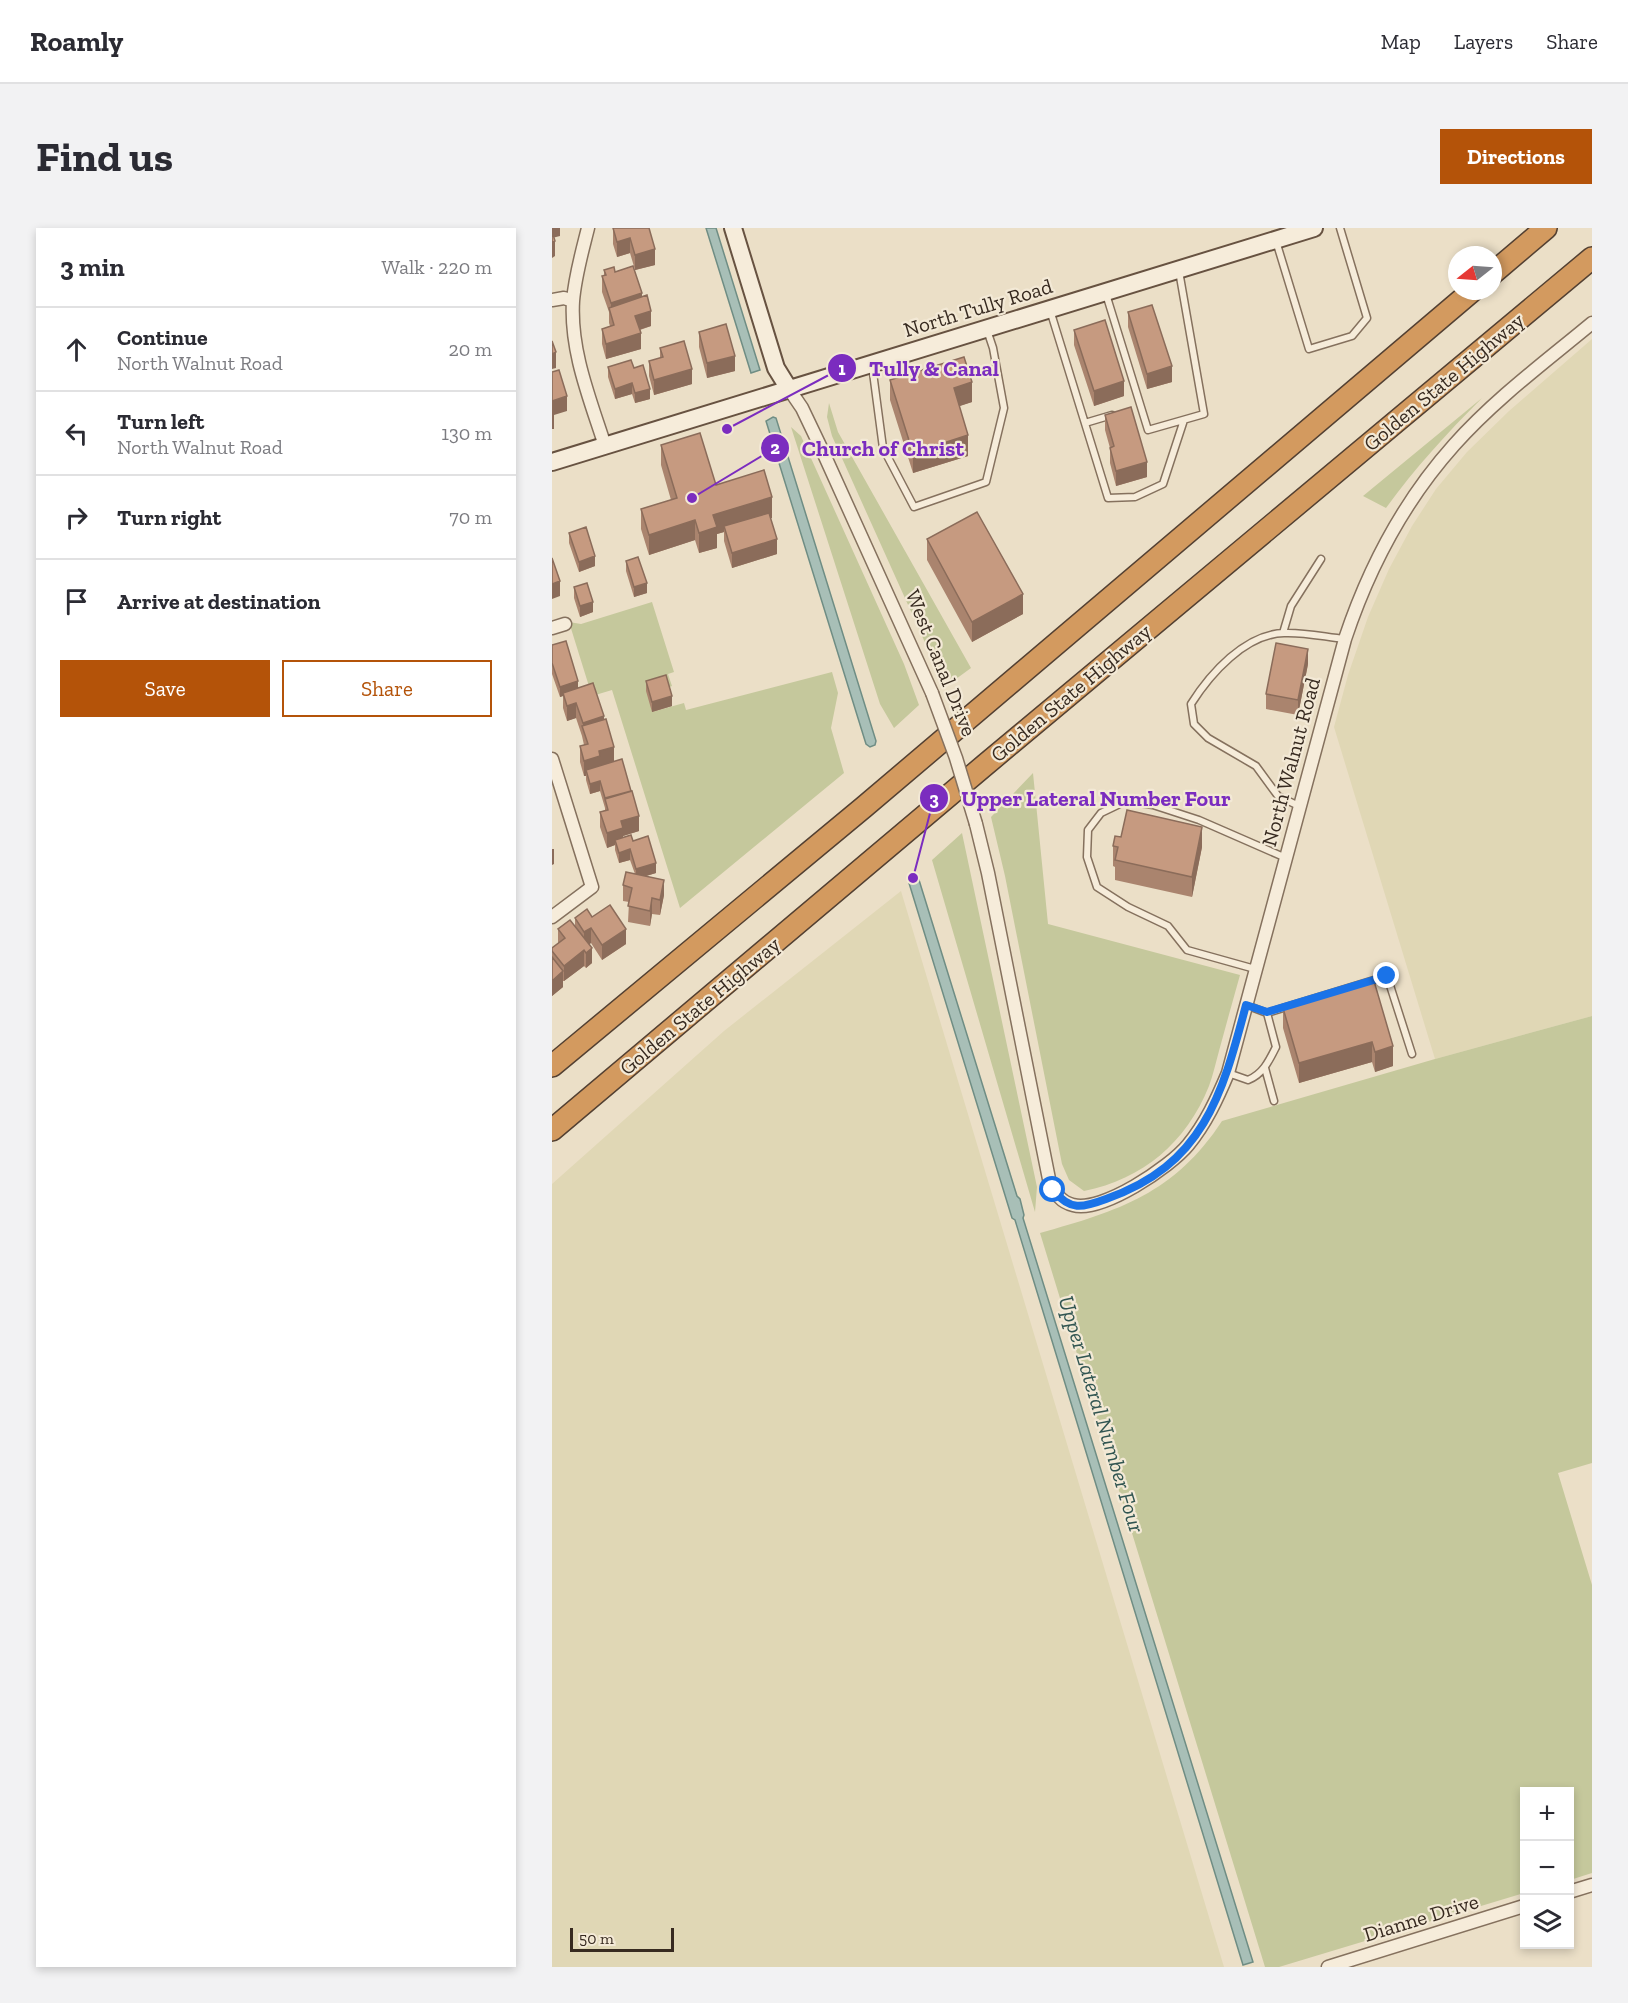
<!DOCTYPE html>
<meta charset="utf-8">
<style>
:root{--surface:#fff;--page:#f2f2f3;--text:#2b2b33;--muted:#7c7c81;--line:#e1e1e2;--accent:#b45309}
body{margin:0;font-family:"Zilla Slab",serif;background:var(--page);color:var(--text)}
.controls{position:absolute;right:18px;bottom:18px;display:grid;overflow:hidden;border-radius:0px;box-shadow:0 3px 9px #0003}
.controls button{width:54px;height:54px;display:grid;place-items:center;padding:0;border:0;border-bottom:2px solid var(--line);background:var(--surface);color:var(--text);font:30px sans-serif}
.compass{position:absolute;left:896px;top:18px;width:54px;height:54px;border-radius:50%;background:var(--surface);box-shadow:0 3px 9px #0003;rotate:253deg}
.scale{position:absolute;left:18px;bottom:15px;width:104px;box-sizing:border-box;padding-left:6px;border:3px solid #372a20;border-top:0;font-size:16px;line-height:21px;white-space:nowrap;color:#372a20;-webkit-text-stroke:4px #f3e9d6;paint-order:stroke}
.stop{position:absolute;width:18px;height:18px;margin:-14px;border:4px solid #1a73e8;border-radius:50%;background:#fff}
.stop.end{background:#1a73e8;border-color:#fff;box-shadow:0 2px 6px #0008}
.list{margin:0;padding:0;list-style:none}
h2{display:flex;justify-content:space-between;align-items:center;height:78px;margin:0;padding:0 24px;font-size:26px}
h2 small{font-size:20px;font-weight:400;color:var(--muted)}
.list li{display:grid;grid-template-columns:39px 1fr auto;gap:18px;align-items:center;box-sizing:border-box;height:84px;padding:0 24px;border-top:2px solid var(--line)}
.list b{display:block;font-size:22px;white-space:nowrap}
.list p{margin:0;font-size:20px;white-space:nowrap;color:var(--muted)}
.list em{font-size:20px;font-style:normal;color:var(--muted)}
.actions{display:flex;gap:12px;padding:18px 24px}
.actions a{flex:1;padding:14px 0;border:2px solid var(--accent);border-radius:0px;text-align:center;font-size:21px;color:var(--accent)}
.actions .main{background:var(--accent);color:#fff}
.icon{flex:none;width:33px;height:33px;fill:none;stroke:currentColor;stroke-width:2;stroke-linecap:round;stroke-linejoin:round}
.map{position:relative;flex:none;width:1040px;height:1739px;overflow:hidden;border-radius:0px}
header{display:flex;align-items:center;gap:36px;box-sizing:border-box;height:84px;padding:0 30px;background:var(--surface);border-bottom:2px solid var(--line)}
header strong{font-size:28px}
nav{display:flex;gap:33px;margin-inline-start:auto;font-size:21px}
.intro{display:flex;align-items:center;justify-content:space-between;box-sizing:border-box;height:144px;padding:0 36px}
h1{margin:0;font-size:42px}
.button{padding:15px 27px;border-radius:0px;background:var(--accent);color:#fff;font-size:21px;font-weight:700}
main{display:flex;gap:36px;padding:0 36px}
aside{flex:1;background:var(--surface);border-radius:0px;box-shadow:0 3px 9px #0003}
.map>svg:first-child{display:block}
.farmland{fill:#e0d7b5}
.green{fill:#c5c89c}
.water{fill:#a8bfb7;stroke:#6f8d84;stroke-width:1.5}
.lines{fill:none;stroke-linecap:round;stroke-linejoin:round}
.lane-casing{stroke:#85715e;stroke-width:9}
.street-casing{stroke:#85715e;stroke-width:15}
.secondary-casing{stroke:#675241;stroke-width:20}
.highway-casing{stroke:#534032;stroke-width:24}
.lane{stroke:#f6ecda;stroke-width:6}
.street{stroke:#f6ecda;stroke-width:12}
.secondary{stroke:#f6ecda;stroke-width:16}
.highway{stroke:#d39a5f;stroke-width:21}
.street-bridge-casing{stroke:#85715e;stroke-width:15;stroke-linecap:butt}
.street-bridge{stroke:#f6ecda;stroke-width:12}
.wall{fill:#aa846e}
.shaded-wall{fill:#8b6c5a}
.building{fill:#c69a80;stroke:#8b6c5a;stroke-width:1.5}
.route{stroke:#1a73e8;stroke-width:8}
.labels{text-anchor:middle;stroke-width:4.5;stroke-linejoin:round;paint-order:stroke}
.street-label{font-size:21px;fill:#372a20;stroke:#f3e9d6}
.water-label{font-size:22px;font-style:italic;fill:#315551;stroke:#f3e9d6}
.leader{fill:none;stroke:#7b2cbf;stroke-width:2}
.callout-dot{fill:#7b2cbf;stroke:#f3e9d6;stroke-width:2}
.mark-label{font-size:18px;text-anchor:middle;font-weight:bold;fill:#fff}
.callout-label{font-size:22px;text-anchor:middle;font-weight:bold;fill:#7b2cbf;stroke:#f3e9d6;stroke-width:4.5;stroke-linejoin:round;paint-order:stroke}
</style>
<header>
<strong>Roamly</strong>
<nav><a>Map</a><a>Layers</a><a>Share</a></nav>
</header>
<div class="intro"><h1>Find us</h1><a class="button">Directions</a></div>
<main>
<aside>
<h2>3 min<small>Walk · 220 m</small></h2>
<ul class="list">
<li><svg class="icon" aria-label="ahead" viewBox="0 0 24 24"><path d="M12 20V5M6 11l6-6 6 6"/></svg><div><b>Continue</b><p>North Walnut Road</p></div><em>20 m</em></li>
<li><svg class="icon" aria-label="left" viewBox="0 0 24 24"><path d="M17 20v-9H6M10 6l-5 5 5 5"/></svg><div><b>Turn left</b><p>North Walnut Road</p></div><em>130 m</em></li>
<li><svg class="icon" aria-label="right" viewBox="0 0 24 24"><path d="M7 20v-9h11M14 6l5 5-5 5"/></svg><div><b>Turn right</b></div><em>70 m</em></li>
<li><svg class="icon" aria-label="arrive" viewBox="0 0 24 24"><path d="M6 21V4h12l-3 4 3 4H6"/></svg><div><b>Arrive at destination</b></div></li>
</ul>
<div class="actions"><a class="main">Save</a><a>Share</a></div>
</aside>
<div class="map">
<svg width="1040" height="1739" viewBox="0 0 1040 1739">
<rect width="100%" height="100%" fill="#ebdfc7"/>
<path class="farmland" d="M1040,111V788L883,831L782,499L796,447L816,389L837,341L860,298L884,261L915,224L957,183Z
M349,663L672,1739H0V956L172,803Z"/>
<path class="green" d="M930,170C895,205 863,240 834,280L811,268Z
M277,175L286,204L419,440L393,459L280,208L275,189Z
M239,199L249,208L352,436L367,477L342,500L328,476Z
M100,374L122,444L116,446L120,458L115,460L100,484L132,475L134,482L280,444L286,465L279,500L292,545L128,680L60,462L40,468L17,394L29,396Z
M481,545L496,696L688,747C681,772 674,797 667,823C664,834 661,847 657,858C634,915 591,951 532,963L517,952L510,936L453,648L439,589Z
M410,605L485,959L483,984L380,632Z
M1040,788V1235L1006,1245L1040,1357V1645L1018,1652L1017,1564H972V1665L727,1739H713L488,1005C567,983 623,965 670,893L883,831Z"/>
<path class="water" d="M154,0H164L208,142L199,145Z
M221,189L224,190L324,513L323,517L318,519L314,516L214,193Z
M364,649L367,652L465,968L468,971L472,987L471,990L701,1734L691,1737L463,992L460,990L357,655L359,651Z"/>
<g class="lines">
<defs>
<path id="lane" d="M724,13L757,121L800,108L815,90L788,0
M554,66L596,202L652,186L627,43
M498,82L556,270L583,269L611,256L632,192
M320,137L331,220L362,279L434,254L452,180L441,120L435,102
M533,195L560,187
M731,405L739,378L769,331
M749,579L726,568L704,538L656,510L642,496L639,476C658,446 693,406 732,405C752,404 773,409 793,411
M703,741L635,722L616,698L576,679L545,659L535,629L536,602L549,585L574,573L601,577L647,592L734,630
M715,785L835,748L860,826
M713,840L722,873
M676,845L696,852C711,846 717,833 724,819L715,785L694,777"/>
<path id="street" d="M36,0C30,24 23,48 21,73C18,123 38,171 53,218
M0,72L12,70L21,73
M237,161L250,180L271,224L380,465
M0,400L13,396
M0,531L40,659L0,689
M424,596L436,645L497,951C501,963 508,974 521,977C550,985 618,939 636,917C654,895 665,871 676,845L793,411C817,339 851,274 902,217C943,171 993,134 1040,95
M1017,1664L1040,1657
M776,1739L972,1678"/>
<path id="secondary" d="M181,0L224,140L237,161
M0,234L762,0"/>
<path id="highway" d="M941,45L994,0
M0,838L312,579L920,63
M0,902L433,537L1040,30"/>
</defs>
<use href="#lane" class="lane-casing"/>
<use href="#street" class="street-casing"/>
<use href="#secondary" class="secondary-casing"/>
<use href="#highway" class="highway-casing"/>
<use href="#lane" class="lane"/>
<use href="#street" class="street"/>
<use href="#secondary" class="secondary"/>
<use href="#highway" class="highway"/>
<defs>
<path id="street-bridge" d="M380,465L404,530L424,596"/>
</defs>
<use href="#street-bridge" class="street-bridge-casing"/>
<use href="#street-bridge" class="street-bridge"/>
</g>
<path class="wall" d="M61,0H97L103,37L83,42L78,25L65,29L61,16Z
M52,42L63,44L90,69L99,98L88,102L89,121L54,131L50,116V101L58,98L57,95V84L50,64V48H52Z
M576,84L620,154L595,161L576,99Z
M522,102L572,168L542,178L522,117Z
M147,104L183,143L155,150L147,119Z
M108,120L140,156L102,167L97,148V133L108,130Z
M56,139L82,140L98,171L83,175L80,166L63,171L56,149Z
M338,152L420,174L407,178L416,228L361,245L338,172Z
M553,187L595,249L564,258L558,235V220L553,202Z
M109,217L164,257L220,290H218L225,326L180,340L172,313V304L165,306V320L147,325L143,312L97,327L89,301V281L119,272L109,237Z
M17,305L43,338L27,344L17,315Z
M375,311L471,386L420,414L375,332Z
M74,333L95,365L82,369L74,343Z
M22,359L41,384L28,389L22,370Z
M0,417L26,460L52,491L62,533L87,603L71,608V610L81,613L104,645L94,648L112,667L108,687L100,686L98,698L76,694L77,674L71,673V657L83,646L78,632L67,635L63,622V617L55,620L48,599V584L53,582V580L48,563L38,566L34,552V548H32L28,534V518L32,517L30,508L24,490L15,493L11,480V468L8,469L0,446Z
M756,436L746,487L714,481V466Z
M94,453L120,478L100,484L94,463Z
M569,609L650,619L640,669L563,652V639L561,638V618Z
M40,689L74,716L50,732L39,715L37,716L40,735L34,740L32,738L12,753H11V759L0,768V720L6,715V701L23,698V690Z
M822,753L841,838L823,844L820,834L747,855L731,800V780Z"/>
<path class="shaded-wall" d="M0,0H8V8L0,10Z
M78,10V25L65,29V14Z
M3,13V28L0,30V14Z
M103,21V37L83,42V27Z
M90,65V80L59,86V75Z
M99,83V98L83,103V88Z
M89,105V121L54,131V116Z
M4,124V140L0,141V126Z
M183,128V143L155,150V135Z
M620,138V154L595,161V146Z
M140,141V156L102,167V152Z
M572,153V168L542,178V163Z
M420,154V174L402,180V160Z
M80,155V166L63,171V161Z
M98,161V171L83,175V165Z
M15,168V183L2,187V201H0V173Z
M416,207V228L361,245V225Z
M595,234V249L564,258V243Z
M220,269V290L174,304L172,298V304L165,306V320L147,325V305L161,287Z
M143,292V312L97,327V307Z
M225,311V326L180,340V325Z
M43,328V338L27,344V334Z
M8,353V368L0,371V356Z
M95,355V365L82,369V359Z
M471,366V386L420,414V394Z
M41,374V384L28,389V378Z
M756,421V436L746,487V472Z
M26,453V463L11,465V468L8,469V459Z
M120,468V478L100,484V474Z
M24,475V490L15,493V478Z
M52,488V503L31,500V495Z
M62,519V534L34,542V548H32V533L47,523Z
M48,553V563L38,566V556Z
M87,588V603L71,608V615L63,612V617L55,620V605L69,593Z
M650,599V619L640,669V649Z
M0,621H2V636L0,637Z
M78,621V632L67,635V625Z
M104,635V645L84,651V641Z
M112,652V667L108,687V672Z
M100,670V686L98,698V683Z
M39,700V715L32,720V704Z
M74,701V716L50,732V717Z
M40,720V735L34,740V725Z
M32,722V738L12,753V738Z
M11,743V759L0,768V753Z
M820,814V834L747,855V835Z
M841,818V838L823,844V824Z"/>
<path class="building" d="M61,0H97L103,21L83,27L78,10L65,14Z
M0,3L3,13L0,14Z
M81,38L90,65L59,75L50,48L54,47L52,42L62,39L63,44Z
M95,67L99,83L83,88L89,105L54,116L50,101L62,97L57,80Z
M600,77L620,138L595,146L576,84Z
M553,92L572,153L542,163L522,102Z
M174,96L183,128L155,135L147,104Z
M0,113L4,124L0,126Z
M132,113L140,141L102,152L97,133L111,129L108,120Z
M412,129L420,154L402,160L416,207L361,225L338,152Z
M79,132L82,140L91,137L98,161L83,165L80,155L63,161L56,139Z
M7,142L15,168L0,173V144Z
M579,179L595,234L564,243L558,220L562,218L553,187Z
M148,205L164,257L212,242L220,269L161,287L165,299L147,305L143,292L97,307L89,281L125,270L109,217Z
M425,284L471,366L420,394L375,311Z
M217,285L225,311L180,325L172,298Z
M34,299L43,328L27,334L17,305Z
M86,329L95,355L82,359L74,333Z
M0,330L8,353L0,356Z
M35,355L41,374L28,378L22,359Z
M14,413L26,453L8,459L0,435V417Z
M724,415L756,421L746,472L714,466Z
M114,447L120,468L100,474L94,453Z
M41,455L52,488L31,495L24,475L15,478L11,465Z
M54,491L62,519L47,523L48,528L32,533L28,518L36,516L30,498Z
M70,531L79,563L53,570L48,553L38,556L34,542Z
M80,563L87,588L69,593L71,600L55,605L48,584L56,582L53,571Z
M575,582L650,599L640,649L563,632L566,619L561,618L563,608L569,609Z
M79,607L81,613L96,608L104,635L84,641L78,621L67,625L63,612Z
M74,644L112,652L108,672L100,670L98,683L76,678L80,660L71,657Z
M58,677L74,701L50,717L39,700L32,704L23,690L35,681L40,689Z
M18,692L40,720L34,725L32,722L12,738L0,723V720L13,710L6,701Z
M0,729L11,743L0,753Z
M822,753L841,818L823,824L820,814L747,835L731,780Z"/>
<g class="lines">
<path class="route" d="M501,962C518,983 530,980 554,971C651,937 670,868 694,777L715,784L835,748"/>
</g>
<g class="labels">
<g class="street-label">
<text transform="translate(426 80) rotate(-17)" y="7">North Tully Road</text>
<text transform="translate(892 154) rotate(-40)" y="7">Golden State Highway</text>
<text transform="translate(389 435) rotate(68)" y="7">West Canal Drive</text>
<text transform="translate(519 465) rotate(-40)" y="7">Golden State Highway</text>
<text transform="translate(739 534) rotate(-75)" y="7">North Walnut Road</text>
<text transform="translate(148 778) rotate(-40)" y="7">Golden State Highway</text>
<text transform="translate(869 1690) rotate(-17)" y="7">Dianne Drive</text>
</g>
<g class="water-label">
<text transform="translate(550 1186) rotate(73)" y="8">Upper Lateral Number Four</text>
</g>
</g>
<path class="leader" d="M175 201L290 140M140 270L223 220M361 650L382 570"/>
<g class="callout-dot">
<circle cx="175" cy="201" r="6"/>
<circle cx="140" cy="270" r="6"/>
<circle cx="361" cy="650" r="6"/>
<circle cx="290" cy="140" r="15"/>
<circle cx="223" cy="220" r="15"/>
<circle cx="382" cy="570" r="15"/>
</g>
<g class="mark-label">
<text x="290" y="147">1</text>
<text x="223" y="226">2</text>
<text x="382" y="577">3</text>
</g>
<g class="callout-label">
<text x="382" y="148">Tully &amp; Canal</text>
<text x="331" y="228">Church of Christ</text>
<text x="544" y="578">Upper Lateral Number Four</text>
</g>
</svg>
<div class="controls">
<button>+</button>
<button>−</button>
<button><svg class="icon" aria-label="layers" viewBox="0 0 24 24"><path d="M12 4l9 5-9 5-9-5zM3 14l9 5 9-5"/></svg></button>
</div>
<svg class="compass" viewBox="-18 -18 36 36"><path d="M0-13l5 13h-10z" fill="#e53935"/><path d="M0 13l5-13h-10z" fill="#7c7c81"/></svg>
<div class="scale">50 m</div>
<div class="stop" style="left:501px;top:962px"></div>
<div class="stop end" style="left:835px;top:748px"></div>
</div>
</main>
